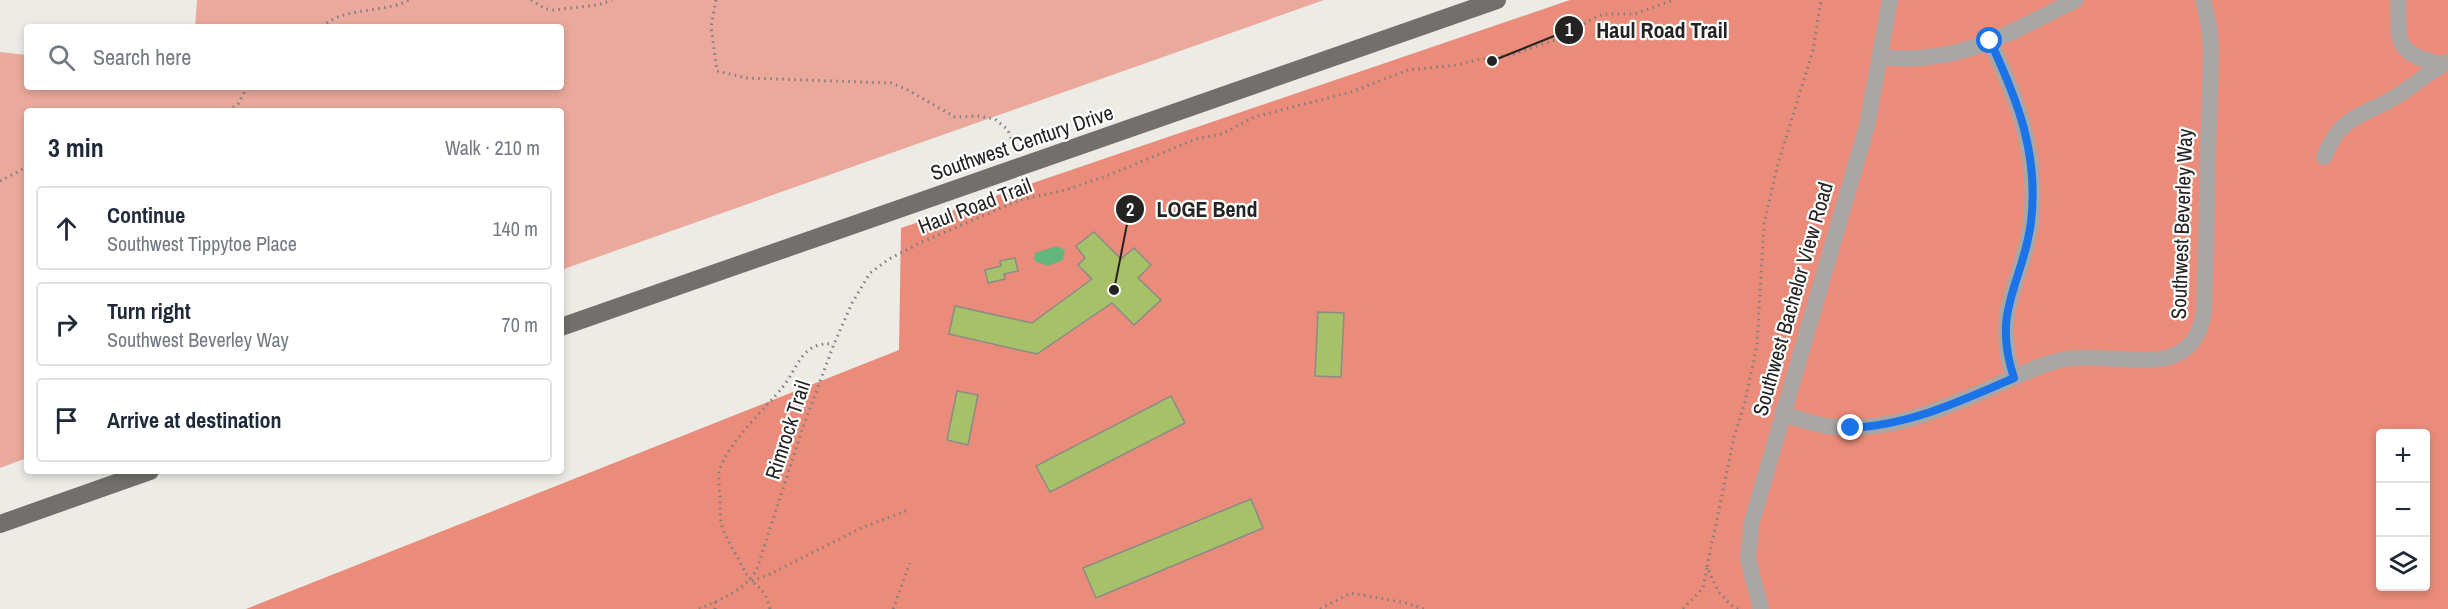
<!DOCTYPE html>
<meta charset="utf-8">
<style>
:root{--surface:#fff;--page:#f6f6f7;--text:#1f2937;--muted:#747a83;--line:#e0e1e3}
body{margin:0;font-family:"Archivo Narrow",sans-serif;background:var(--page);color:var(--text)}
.controls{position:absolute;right:18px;bottom:18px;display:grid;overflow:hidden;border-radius:6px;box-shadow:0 3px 9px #0003}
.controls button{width:54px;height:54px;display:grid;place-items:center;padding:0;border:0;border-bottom:2px solid var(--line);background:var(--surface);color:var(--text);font:30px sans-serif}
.stop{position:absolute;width:18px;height:18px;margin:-14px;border:4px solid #1a73e8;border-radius:50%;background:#fff}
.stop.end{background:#1a73e8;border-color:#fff;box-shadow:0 2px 6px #0008}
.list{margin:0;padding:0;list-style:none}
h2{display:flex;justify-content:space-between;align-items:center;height:78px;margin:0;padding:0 24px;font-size:26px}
h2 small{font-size:20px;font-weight:400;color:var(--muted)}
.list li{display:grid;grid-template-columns:39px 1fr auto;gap:18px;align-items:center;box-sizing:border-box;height:84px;margin:0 12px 12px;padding:0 12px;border:2px solid var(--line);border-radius:6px}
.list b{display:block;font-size:22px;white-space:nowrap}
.list p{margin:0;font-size:20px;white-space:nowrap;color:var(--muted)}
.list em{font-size:20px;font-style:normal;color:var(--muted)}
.icon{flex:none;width:33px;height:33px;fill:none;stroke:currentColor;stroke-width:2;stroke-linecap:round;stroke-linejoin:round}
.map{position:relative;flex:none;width:2448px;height:609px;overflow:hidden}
.search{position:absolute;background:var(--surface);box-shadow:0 3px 9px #0003;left:24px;top:24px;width:540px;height:66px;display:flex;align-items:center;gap:15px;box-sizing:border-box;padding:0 21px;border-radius:6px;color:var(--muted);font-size:22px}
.panel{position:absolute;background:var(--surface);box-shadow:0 3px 9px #0003;left:24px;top:108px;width:540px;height:366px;border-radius:6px}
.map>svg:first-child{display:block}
.green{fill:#eaa99c}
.forest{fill:#ea8c79;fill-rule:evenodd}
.water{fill:#63b77d}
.building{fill:#a7c168;stroke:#8a8c88;stroke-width:1.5}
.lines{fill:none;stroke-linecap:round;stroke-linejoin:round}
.path{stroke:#807f7d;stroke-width:3;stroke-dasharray:1.5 4.5;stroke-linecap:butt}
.minor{stroke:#a9a7a6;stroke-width:16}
.major{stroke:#726f6c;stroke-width:18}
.route{stroke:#1a73e8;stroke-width:8}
.labels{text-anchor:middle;stroke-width:4.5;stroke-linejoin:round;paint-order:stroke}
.street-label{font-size:21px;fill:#242322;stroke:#fff}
.leader{fill:none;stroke:#242322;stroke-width:2}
.callout-dot{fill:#242322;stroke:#fff;stroke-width:2}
.mark-label{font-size:18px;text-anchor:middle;font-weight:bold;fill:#fff}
.callout-label{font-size:22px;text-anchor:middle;font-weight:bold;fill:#242322;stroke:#fff;stroke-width:4.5;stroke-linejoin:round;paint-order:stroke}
</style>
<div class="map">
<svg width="2448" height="609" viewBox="0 0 2448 609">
<rect width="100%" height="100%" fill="#ecebe6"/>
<path class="green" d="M197,0H1324L561,270V111H27V458L0,468V52L27,55V87H561V27H195Z"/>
<path class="forest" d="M1570,0H2448V609H246L899,350L901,228ZM2380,434H2426V586H2380Z"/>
<path class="water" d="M1057,246L1065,250L1063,260L1048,266L1036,262L1034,259L1035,253Z"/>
<path class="building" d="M1094,232L1121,259L1134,248L1151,265L1138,278L1161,300L1134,325L1112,303L1037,354L949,334L955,306L1032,323L1092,279L1078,265L1085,258L1076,246Z
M1015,258L1018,271L1004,274L1005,279L988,283L985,270L1001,266L1000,261Z
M1318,312L1344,313L1341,377L1315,376Z
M957,391L978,395L968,445L947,440Z
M1171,396L1185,423L1050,492L1036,466Z
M1251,499L1263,528L1096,598L1083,568Z"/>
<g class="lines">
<path class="path" d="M531,0L546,9L553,10L598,5L612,0
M716,0L711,27L717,71L747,78L891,83L906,89L955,117L978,116L995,119L1008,130L1015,151
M303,27H312
M322,27C344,6 383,14 409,0
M228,111L238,104L247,87
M0,181L27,167
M752,581L768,575L859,529L908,510
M715,602V609
M699,609C722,599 744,591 757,569L803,427L834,344L852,303L870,273L889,259L922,242L1020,200L1065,190L1109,175L1196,139L1222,134L1254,117L1351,92L1408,70L1456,65L1481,59L1514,54L1570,35L1588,21L1603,14H1635L1673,0
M770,609C765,584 753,589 743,568C737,555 727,541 722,527C720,518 720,509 720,500C720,491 718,481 719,472C725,446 765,409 782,388C799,367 801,341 834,344
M893,609L910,563
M1320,609L1351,593L1406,603L1424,609
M1683,609L1703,588L1707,568
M1738,609L1731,605L1718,591L1707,567L1734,437L1745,402L1757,345L1764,224L1778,164L1813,50L1821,0"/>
<path class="minor" d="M2398,0C2398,46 2396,53 2443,65
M1990,41C2018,101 2039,155 2031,222C2023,284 1991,309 2014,378
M1880,57C1959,66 2008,33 2076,0
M2324,157C2342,113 2361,118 2397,96C2414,85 2430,71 2448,62
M1782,414C1797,418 1812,424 1827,426C1886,434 1940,410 1993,387C2017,376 2040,364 2066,359C2097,353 2147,367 2175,355C2194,346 2200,332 2204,312L2211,50L2209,25L2203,0
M1761,609L1748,559L1751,525L1867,126L1890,0"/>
<path class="major" d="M561,327L1497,0
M0,524L150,471"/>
</g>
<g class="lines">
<path class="route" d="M1851,428C1910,425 1961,401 2014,378C1991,309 2023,284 2031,222C2039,155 2018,101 1990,41"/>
</g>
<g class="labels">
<g class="street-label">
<text transform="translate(1022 143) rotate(-19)" y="7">Southwest Century Drive</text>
<text transform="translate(975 206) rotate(-21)" y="7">Haul Road Trail</text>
<text transform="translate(2182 224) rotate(-88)" y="7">Southwest Beverley Way</text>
<text transform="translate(1793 299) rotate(-74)" y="7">Southwest Bachelor View Road</text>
<text transform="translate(788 430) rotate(-72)" y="7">Rimrock Trail</text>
</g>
</g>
<path class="leader" d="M1492 61L1569 30M1114 290L1130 209"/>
<g class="callout-dot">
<circle cx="1492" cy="61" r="6"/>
<circle cx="1114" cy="290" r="6"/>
<circle cx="1569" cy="30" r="15"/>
<circle cx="1130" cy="209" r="15"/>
</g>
<g class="mark-label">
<text x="1569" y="36">1</text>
<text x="1130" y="216">2</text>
</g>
<g class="callout-label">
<text x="1662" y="38">Haul Road Trail</text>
<text x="1207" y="217">LOGE Bend</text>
</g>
</svg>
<div class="controls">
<button>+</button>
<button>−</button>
<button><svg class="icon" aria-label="layers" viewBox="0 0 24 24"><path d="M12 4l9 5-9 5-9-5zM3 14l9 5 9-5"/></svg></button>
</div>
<div class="stop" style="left:1990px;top:41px"></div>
<div class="stop end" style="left:1851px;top:428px"></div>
<div class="search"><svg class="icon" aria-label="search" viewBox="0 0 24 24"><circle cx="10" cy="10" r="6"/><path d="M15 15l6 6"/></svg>Search here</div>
<section class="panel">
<h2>3 min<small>Walk · 210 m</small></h2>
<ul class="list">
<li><svg class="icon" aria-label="ahead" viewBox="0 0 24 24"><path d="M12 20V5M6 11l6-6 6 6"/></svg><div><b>Continue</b><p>Southwest Tippytoe Place</p></div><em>140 m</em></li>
<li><svg class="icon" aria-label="right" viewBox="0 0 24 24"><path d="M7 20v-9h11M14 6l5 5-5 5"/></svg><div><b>Turn right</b><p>Southwest Beverley Way</p></div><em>70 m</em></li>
<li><svg class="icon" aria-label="arrive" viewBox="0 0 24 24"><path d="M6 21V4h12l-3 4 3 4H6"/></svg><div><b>Arrive at destination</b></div></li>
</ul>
</section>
</div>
